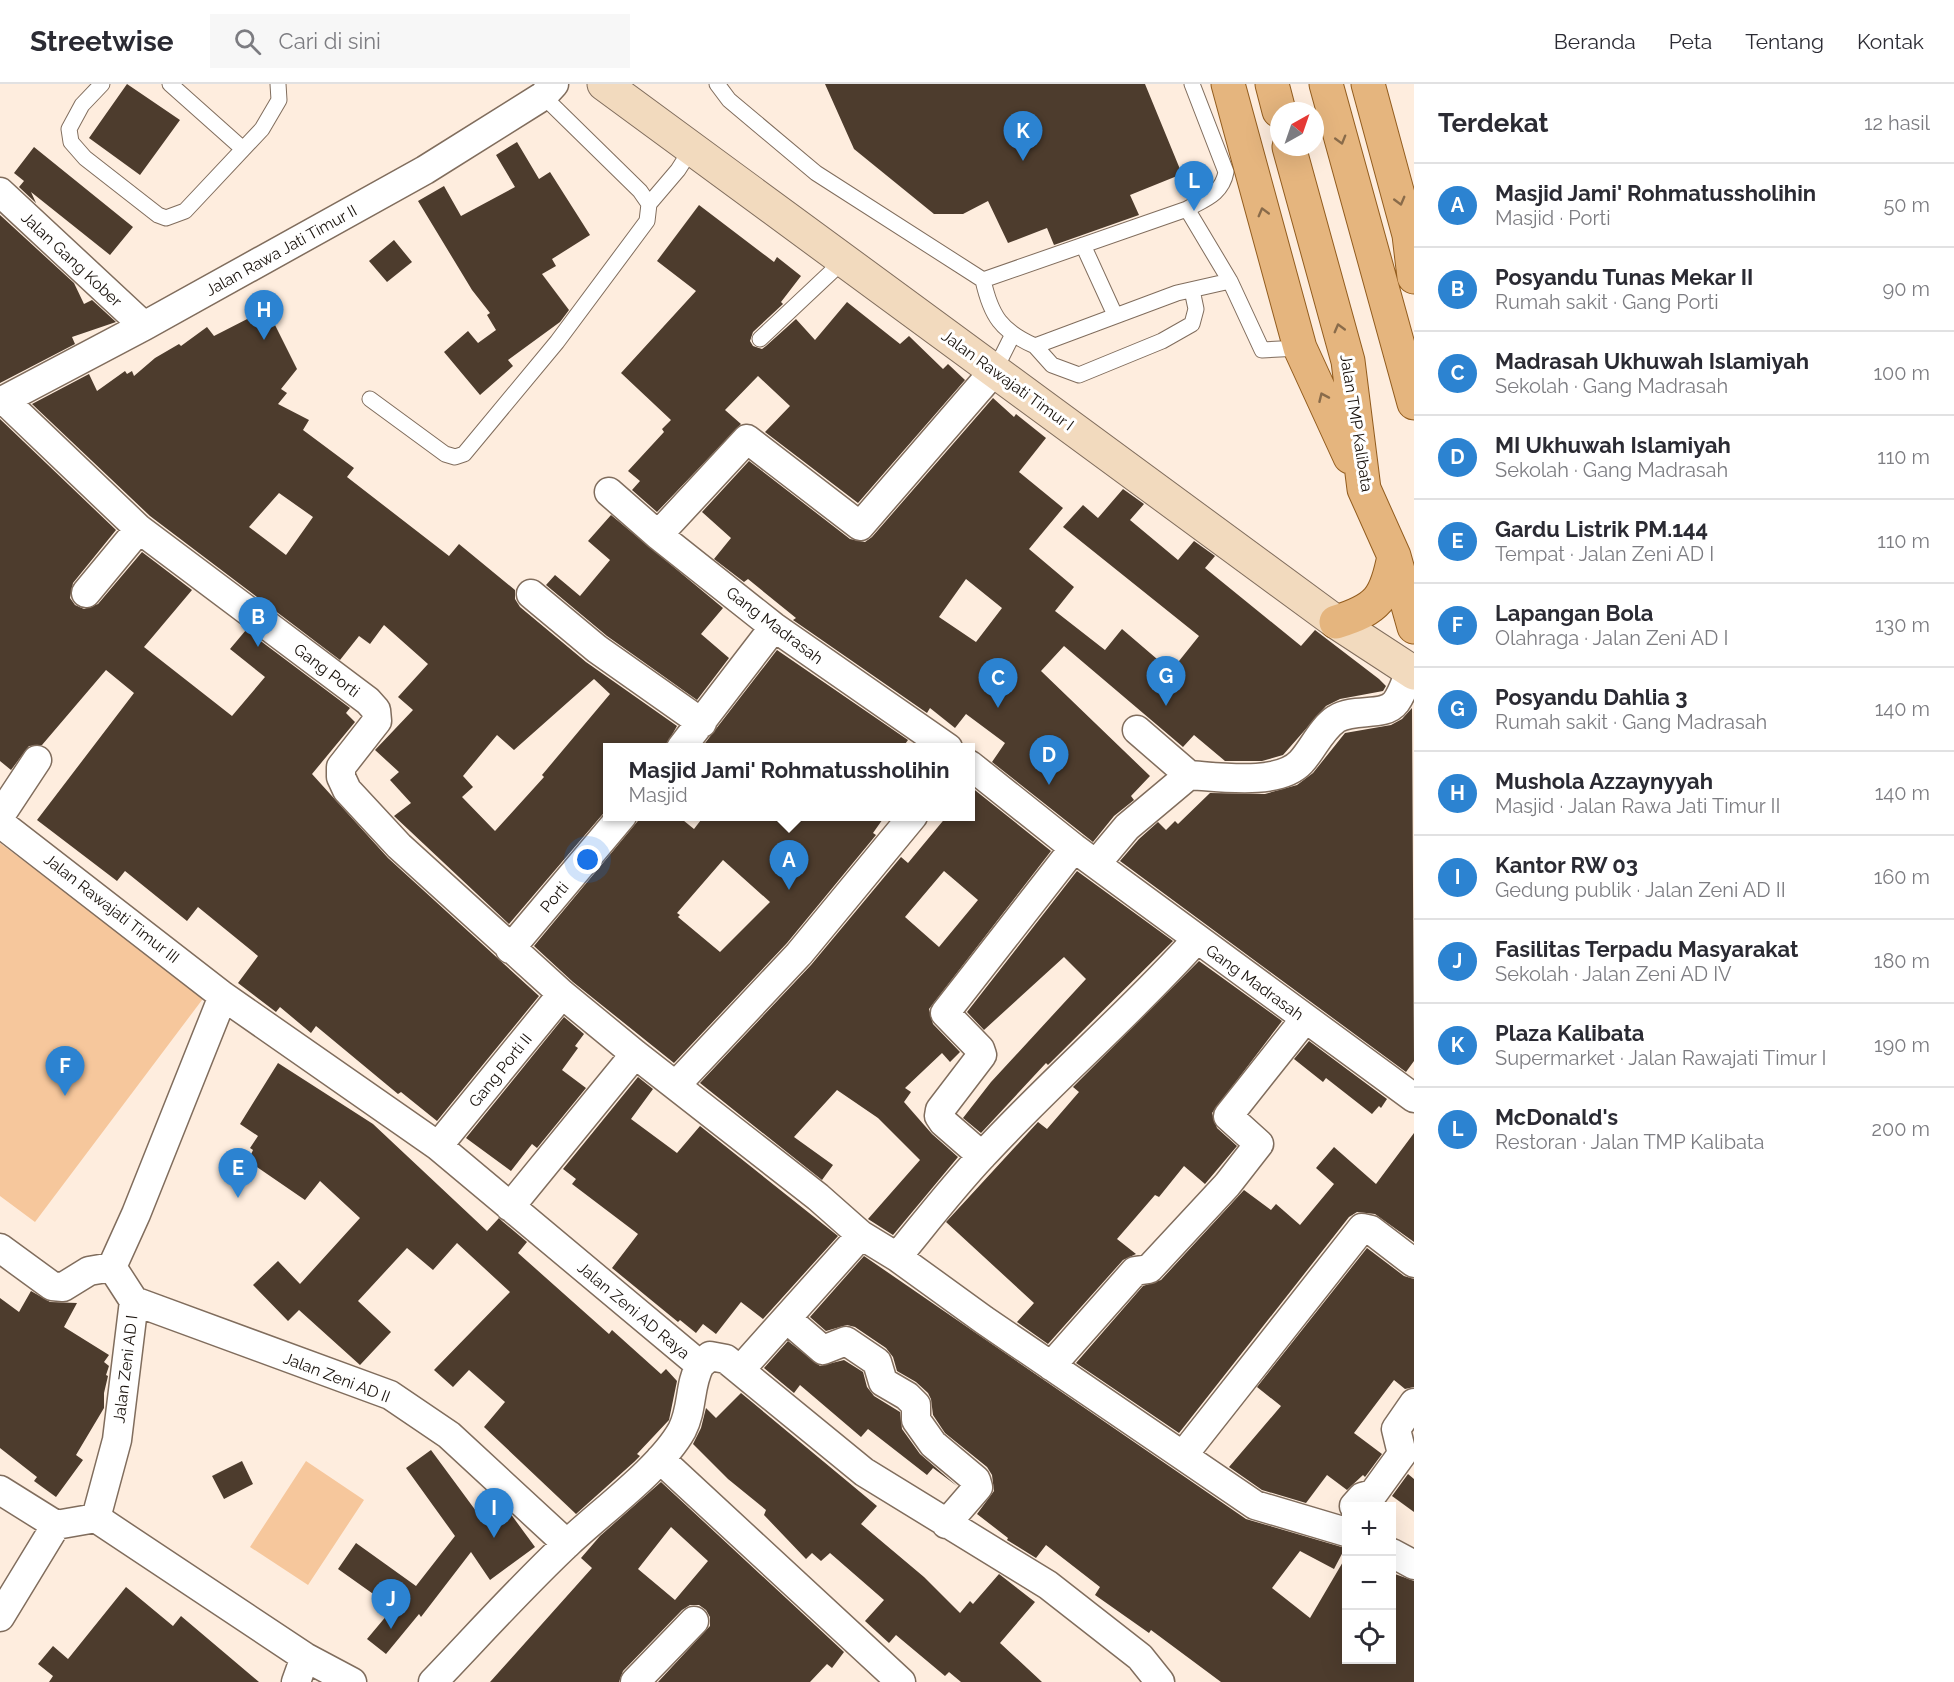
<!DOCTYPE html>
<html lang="id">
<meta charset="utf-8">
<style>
:root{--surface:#fff;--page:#f7f7f7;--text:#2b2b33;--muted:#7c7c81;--line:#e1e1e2;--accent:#2c83d1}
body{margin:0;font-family:Raleway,sans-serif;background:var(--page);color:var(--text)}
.controls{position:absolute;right:18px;bottom:18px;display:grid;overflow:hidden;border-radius:0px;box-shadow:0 6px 24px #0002}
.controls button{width:54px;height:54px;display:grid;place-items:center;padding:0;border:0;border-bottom:2px solid var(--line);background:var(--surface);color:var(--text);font:30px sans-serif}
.compass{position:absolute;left:1270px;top:18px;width:54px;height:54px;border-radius:50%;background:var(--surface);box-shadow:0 6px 24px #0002;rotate:40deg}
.you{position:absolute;left:588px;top:776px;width:21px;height:21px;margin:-15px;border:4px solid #fff;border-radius:50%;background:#1a73e8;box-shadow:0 0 0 9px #1a73e833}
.badge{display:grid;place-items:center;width:39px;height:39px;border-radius:50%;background:var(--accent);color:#fff;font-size:20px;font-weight:700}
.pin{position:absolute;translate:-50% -50px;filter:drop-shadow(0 2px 3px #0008)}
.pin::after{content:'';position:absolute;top:32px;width:21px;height:18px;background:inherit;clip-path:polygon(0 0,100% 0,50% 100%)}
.popup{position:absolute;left:603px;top:659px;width:372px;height:78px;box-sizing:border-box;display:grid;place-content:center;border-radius:0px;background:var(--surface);filter:drop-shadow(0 2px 4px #0005);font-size:20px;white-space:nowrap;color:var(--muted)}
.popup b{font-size:22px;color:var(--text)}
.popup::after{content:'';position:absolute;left:50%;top:100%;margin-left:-12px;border:12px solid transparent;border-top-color:var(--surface)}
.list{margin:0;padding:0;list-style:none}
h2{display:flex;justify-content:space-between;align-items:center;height:78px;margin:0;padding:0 24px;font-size:26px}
h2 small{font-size:20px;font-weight:400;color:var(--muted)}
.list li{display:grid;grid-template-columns:39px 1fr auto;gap:18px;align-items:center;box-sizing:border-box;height:84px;padding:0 24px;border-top:2px solid var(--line)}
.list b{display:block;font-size:22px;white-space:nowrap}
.list p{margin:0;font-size:20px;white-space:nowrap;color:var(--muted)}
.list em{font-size:20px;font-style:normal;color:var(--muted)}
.icon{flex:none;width:33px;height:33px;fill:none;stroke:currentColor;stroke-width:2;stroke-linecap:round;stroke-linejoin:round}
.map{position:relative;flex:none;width:1414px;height:1598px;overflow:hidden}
header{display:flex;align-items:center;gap:36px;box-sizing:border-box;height:84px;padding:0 30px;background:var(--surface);border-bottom:2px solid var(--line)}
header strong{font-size:28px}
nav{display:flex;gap:33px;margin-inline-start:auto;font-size:21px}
.search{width:420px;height:54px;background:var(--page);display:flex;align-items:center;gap:15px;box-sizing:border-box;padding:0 21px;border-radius:0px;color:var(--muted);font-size:22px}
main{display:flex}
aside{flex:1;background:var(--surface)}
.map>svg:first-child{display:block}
.garden{fill:#f6c79c}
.building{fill:#4d3c2d;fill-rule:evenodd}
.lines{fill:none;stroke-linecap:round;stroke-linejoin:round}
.lane-casing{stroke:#806d5d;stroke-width:17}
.street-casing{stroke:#806d5d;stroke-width:31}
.secondary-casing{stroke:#806d5d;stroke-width:35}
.primary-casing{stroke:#925c1e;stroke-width:35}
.lane{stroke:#fff;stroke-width:15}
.street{stroke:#fff;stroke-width:28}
.secondary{stroke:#f2dabe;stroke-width:33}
.primary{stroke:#e5b57e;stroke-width:33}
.oneway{stroke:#896b4a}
.labels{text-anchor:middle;stroke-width:6;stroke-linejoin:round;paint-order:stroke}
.street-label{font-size:16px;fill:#18110b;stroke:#fff}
</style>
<header>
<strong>Streetwise</strong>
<div class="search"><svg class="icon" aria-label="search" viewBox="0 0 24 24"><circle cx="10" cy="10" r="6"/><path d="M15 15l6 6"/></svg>Cari di sini</div>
<nav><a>Beranda</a><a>Peta</a><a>Tentang</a><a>Kontak</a></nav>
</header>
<main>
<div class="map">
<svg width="1414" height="1598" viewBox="0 0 1414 1598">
<rect width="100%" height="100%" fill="#feedde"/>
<path class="garden" d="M0,759L205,912L35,1138L0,1112Z
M306,1377L364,1416L308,1501L250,1463Z"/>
<path class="building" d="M127,0L180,36L140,91L89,54Z
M825,0H1145L1182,90L1130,111L1139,131L1054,161L1047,144L1008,159L988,117L963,130H934L854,65Z
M517,58L539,95L550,88L590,151L552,175L556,182L542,190L569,226L560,238L508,276L513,282L480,311L444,268L468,247L478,259L496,246L487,231L490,229L472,206L418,117L444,102L461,132L515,103L496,71Z
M34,63L133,143L110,171L31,108L36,119L19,103L24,97L14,89Z
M699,121L774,178L777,173L801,192L781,218L783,220L753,248L750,257L753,262L762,265L766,262L796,235L815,256L847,218L900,260L909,252L943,285L948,280L965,296L858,419L765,348L790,322L758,292L725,326L741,340L657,428L632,406L640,397L628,387L664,348L662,345L671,336L621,289L696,207L657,177Z
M0,131L74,199L84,220L92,216L116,238L72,253L75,260L0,299Z
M394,156L412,178L387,198L369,177Z
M267,225L297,285L281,305L287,309L278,320L309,336L303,346L354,384L347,393L449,472L459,460L515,506V515L520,523L586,578L677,642L665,663H608V724L509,840L394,732L411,719L390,696L399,688L375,666L413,626L398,613L428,580L384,541L370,560L359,552L340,576L150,432L32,320L89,290L97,307L125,287L127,290L132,287L134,292L155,274L179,260L181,262L207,243L214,252ZM279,409L313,433L286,471L249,443ZM594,595L610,610L542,691L544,693L495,747L462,713L473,703L463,692L497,651L514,666Z
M993,314L1014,333L1016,330L1046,354L1019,388L1063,424L1029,465L1074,503L1055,527L1105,566L1122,545L1171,587L1199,552L1063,443L1083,421L1098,434L1123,405L1144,420L1130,436L1178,476L1194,457L1215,472L1205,484L1301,562L1315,546L1379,595L1386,602L1383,607L1340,615L1326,622L1283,671L1262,677H1225L1194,651L1183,663L1064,562L1041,587L1150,692L1131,712L1134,716L1114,732L1093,758L992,678L1005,659L966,630L955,644L930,624L927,629L793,536L796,534L748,495L744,498L714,475L731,454L702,428L749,377L850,455L865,458L872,453ZM966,495L1002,524L976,558L939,533Z
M0,335L116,446L73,499L70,514L75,521L84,525L98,520L142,468L192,506L144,563L232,632L265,593L230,565L246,546L350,624L346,629L355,638L312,690L388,774L539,912L437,1037L401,1008L398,1010L316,942L311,949L280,923L276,928L238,899L258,872L198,823L187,837L125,787L117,797L37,736L134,609L106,586L42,661L29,662L11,686L0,677Z
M611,431L723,524L701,550L729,574L697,616L607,552L546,501L555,491L580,512L610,476L588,457Z
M777,566L908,656L903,663H702Z
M1412,624L1414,977L1406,988L1120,777L1139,755L1158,738L1166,746L1175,737L1178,740L1210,709L1265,710L1297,701L1313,689L1345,649L1391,641L1402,635Z
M971,703L1051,767L929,925L933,940L960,968L950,978L942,969L905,1004L911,1008L904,1018L932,1050L958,1073L893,1151L868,1135L920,1076L878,1034L837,1006L794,1053L833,1081L822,1096L700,999L811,881L901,773L908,779L947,732H970ZM944,787L978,816L939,863L905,833Z
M642,732H678L694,745L704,732H885L873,749L876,751L787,859L674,979L573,898L534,862ZM723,776L770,818L720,868L678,833L680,831L677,829Z
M1077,787L1173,857L1048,981L1046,979L981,1049L963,1034L991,998L1086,895L1064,873L984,946L967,928Z
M1199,877L1282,937L1212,1029L1217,1044L1237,1062L1205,1100L1184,1082L1159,1113L1155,1111L1117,1155L1136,1170L1123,1176L1048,1260L1017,1238L1034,1219L946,1138L1038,1038L1047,1045L1079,1008L1073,1003Z
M564,933L584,950L575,962L578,964L562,986L586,1004L537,1064L532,1060L511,1087L466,1054Z
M1309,957L1387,1015L1381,1024L1379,1022L1372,1030L1326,994L1323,998L1294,975Z
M278,979L373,1040L487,1147L499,1134L502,1137L527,1158L518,1169L609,1250L612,1246L661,1290L666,1285L677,1297L669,1336L637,1370L640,1372L634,1378L576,1430L484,1343L505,1318L469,1286L453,1303L434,1286L510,1208L457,1159L433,1186L407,1164L358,1217L391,1248L360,1281L299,1226L288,1237L253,1201L278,1177L300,1200L360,1134L320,1097L305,1116L248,1077L253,1066L250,1064L258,1052L240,1040Z
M638,993L653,1005L631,1035L677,1069L700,1042L838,1152L763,1235L741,1218L716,1250L703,1240L696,1249L680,1236L678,1238L612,1184L638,1150L572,1100L576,1095L563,1085Z
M1414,1049V1158L1375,1130L1357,1128L1349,1133L1179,1349L1076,1279L1143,1202L1161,1196L1244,1106L1271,1126L1276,1120L1300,1141L1334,1100L1316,1084L1334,1063L1376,1100Z
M1367,1164L1404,1192L1414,1195V1303L1405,1305L1394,1296L1354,1349L1382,1370L1365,1393L1363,1391L1347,1406L1327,1391L1306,1419L1262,1406L1229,1383L1281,1322L1257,1303Z
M864,1172L1246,1435L1345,1464L1334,1485L1300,1467L1272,1504L1310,1534L1347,1471V1575H1392V1494L1395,1490L1414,1497V1598H1221L1151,1546L1149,1549L1095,1511L1100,1503L1046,1461L1036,1474L1007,1456L1008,1454L977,1430L994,1407L992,1391L987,1383L945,1349L933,1331L931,1315L928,1309L916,1298L897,1287L893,1273L886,1264L855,1243L847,1241L826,1247L810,1233Z
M31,1207L50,1218L77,1219L64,1243L109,1271L104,1278L109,1282L106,1291L108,1292L104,1309V1324L76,1371L83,1376L56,1413L34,1397L37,1393L0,1364V1214L19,1228Z
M788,1257L820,1282L844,1276L863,1288L867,1303L874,1312L900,1328L902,1345L920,1370L957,1402L933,1384L927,1391L868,1345L861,1353L800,1301L794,1309L764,1284Z
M741,1309L877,1422L861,1440L924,1493L960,1529L970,1517L973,1520L999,1490L1035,1518L1000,1559L1042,1598H961L949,1588L945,1592L896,1551L889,1559L865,1537L884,1516L830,1469L821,1477L812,1469L806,1475L764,1431L766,1426L728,1395L693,1360L701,1344L706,1324L716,1334Z
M431,1366L476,1427L493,1414L510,1429L535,1463L490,1496L471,1468L421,1533L419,1530L386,1570L367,1555L393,1524L338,1485L356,1459L416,1502L455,1452L406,1384Z
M242,1377L253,1400L224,1415L212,1392Z
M1408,1390L1414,1395V1428L1392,1412Z
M661,1398L844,1568L832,1584L827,1580L810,1598H658L710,1542V1533L706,1526L699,1521H690L682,1526L623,1587L619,1598H490L592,1484L581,1474L600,1452ZM671,1443L708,1477L675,1516L638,1485Z
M126,1503L173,1542L181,1532L259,1598H49L53,1592L38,1580L53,1562L68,1575Z"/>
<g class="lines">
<defs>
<path id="lane" d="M102,0L82,21L69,45L71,58L85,74L158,131L166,134L185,127L262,45L279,16L278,0
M170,0L243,65
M717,0L729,16L816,89L983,196L1187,125C1205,115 1222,110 1226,88L1192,0
M649,120L678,86L692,64
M1187,125L1230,197L1262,266L1300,264
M1083,161L1115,231
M983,196C991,232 1001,247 1035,262L1177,209L1230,197
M760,255L844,176
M1035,262L1052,281L1079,291L1162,257L1192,240L1196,225L1192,206
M995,286L1012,252
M370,315L445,370L455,373L464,370L557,258L647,137L649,120L640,107L543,12"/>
<path id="street" d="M0,108L144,242
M4,316L139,445L368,617L376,626L377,637L341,683V693L347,706L399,762L562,910L635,970L818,1113L861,1151L897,1173L984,1236L1255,1421L1346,1448
M0,318L144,242L425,86L543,12L554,0
M609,408L658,451L774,543L948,664
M658,451L747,355L860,442L995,286
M86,509L139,445
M531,510L597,565L702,639
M1137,646L1189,691
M681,664L774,543
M970,681L1074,764L1414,1014
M0,732L37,676
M0,739L223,912L438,1062L700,1281C689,1301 693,1325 682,1346C661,1384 602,1427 569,1458C522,1502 478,1551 433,1598
M1096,780L1127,743L1189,691C1220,693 1279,702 1301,678C1313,665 1321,645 1336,635C1355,623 1384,634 1396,618C1402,610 1406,597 1410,588
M510,865L622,732
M676,1001L799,870L913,732
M438,1062L562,910
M982,1072L943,1038L939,1032L940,1026L982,971L980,965L945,929L1074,764
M510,1123L635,970
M0,1164L52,1202L63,1203L89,1187L112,1183
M897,1173C925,1139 952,1104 982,1072C1051,997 1129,931 1197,855
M112,1183L134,1217L117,1356L96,1434L305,1573L352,1598
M112,1183L136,1130L223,912
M134,1217L390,1311L449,1351L567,1460
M787,1235L823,1266L846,1257L877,1278L883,1298L907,1312L916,1321V1336L933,1360L976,1396L978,1403L946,1440
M700,1281L710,1272L726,1275L864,1388L1048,1501L1140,1573L1160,1598
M1051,1282L1135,1187L1149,1185L1227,1101L1259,1060L1228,1032L1305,935
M741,1285L861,1151
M1184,1370L1362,1144L1371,1146L1414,1179
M660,1375L901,1598
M0,1406L56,1441L96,1434
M1354,1422L1362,1413L1373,1410L1402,1370L1396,1345L1414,1319
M1392,1469L1414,1481
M0,1533L56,1441
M296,1598L305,1573
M635,1598L694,1537"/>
<path id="secondary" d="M604,0L1336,538L1414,589"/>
<path id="primary" d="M1228,0L1300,264L1350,373
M1272,0L1279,27
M1326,0L1414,319
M1368,0L1409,151L1414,193
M1289,63L1348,277L1364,405L1394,472L1414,543
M1336,538C1378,525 1386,514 1394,472"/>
</defs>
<use href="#lane" class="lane-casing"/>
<use href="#street" class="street-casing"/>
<use href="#secondary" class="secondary-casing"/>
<use href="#primary" class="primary-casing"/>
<use href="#lane" class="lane"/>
<use href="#street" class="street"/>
<use href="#secondary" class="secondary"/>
<use href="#primary" class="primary"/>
</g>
<defs><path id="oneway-chevron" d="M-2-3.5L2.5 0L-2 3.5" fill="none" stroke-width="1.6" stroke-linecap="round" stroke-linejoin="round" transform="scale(1.5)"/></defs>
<g class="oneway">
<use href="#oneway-chevron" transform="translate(1341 56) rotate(74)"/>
<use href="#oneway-chevron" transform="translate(1400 117) rotate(75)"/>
<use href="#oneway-chevron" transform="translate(1263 128) rotate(-105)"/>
<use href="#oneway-chevron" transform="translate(1339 244) rotate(-105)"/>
<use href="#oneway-chevron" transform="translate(1323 313) rotate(-114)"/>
</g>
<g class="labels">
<g class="street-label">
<text transform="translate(281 166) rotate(-29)" y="6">Jalan Rawa Jati Timur II</text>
<text transform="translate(72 175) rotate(43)" y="6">Jalan Gang Kober</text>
<text transform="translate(1008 296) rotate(36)" y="6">Jalan Rawajati Timur I</text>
<text transform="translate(1357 339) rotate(81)" y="6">Jalan TMP Kalibata</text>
<text transform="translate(775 541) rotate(37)" y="6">Gang Madrasah</text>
<text transform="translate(327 586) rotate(37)" y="6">Gang Porti</text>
<text transform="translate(554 813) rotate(-50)" y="6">Porti</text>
<text transform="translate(112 824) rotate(38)" y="6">Jalan Rawajati Timur III</text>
<text transform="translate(1255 898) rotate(36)" y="6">Gang Madrasah</text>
<text transform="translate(500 986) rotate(-51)" y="6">Gang Porti II</text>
<text transform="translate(634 1226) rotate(40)" y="6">Jalan Zeni AD Raya</text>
<text transform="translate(125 1285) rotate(-83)" y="6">Jalan Zeni AD I</text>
<text transform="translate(337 1293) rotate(21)" y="6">Jalan Zeni AD II</text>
</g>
</g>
</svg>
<div class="controls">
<button>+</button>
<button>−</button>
<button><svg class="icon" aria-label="locate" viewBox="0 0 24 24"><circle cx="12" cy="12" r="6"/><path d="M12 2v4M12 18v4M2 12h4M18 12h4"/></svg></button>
</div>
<svg class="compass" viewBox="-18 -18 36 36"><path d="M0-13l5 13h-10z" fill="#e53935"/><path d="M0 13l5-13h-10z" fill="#7c7c81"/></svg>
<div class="you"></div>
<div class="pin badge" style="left:789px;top:806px">A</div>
<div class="popup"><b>Masjid Jami' Rohmatussholihin</b>Masjid</div>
<div class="pin badge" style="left:258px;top:563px">B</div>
<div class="pin badge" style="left:998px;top:624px">C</div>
<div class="pin badge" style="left:1049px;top:701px">D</div>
<div class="pin badge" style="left:238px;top:1114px">E</div>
<div class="pin badge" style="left:65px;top:1012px">F</div>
<div class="pin badge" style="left:1166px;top:622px">G</div>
<div class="pin badge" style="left:264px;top:256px">H</div>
<div class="pin badge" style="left:494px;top:1454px">I</div>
<div class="pin badge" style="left:391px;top:1545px">J</div>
<div class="pin badge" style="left:1023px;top:77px">K</div>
<div class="pin badge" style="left:1194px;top:127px">L</div>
</div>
<aside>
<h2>Terdekat<small>12 hasil</small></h2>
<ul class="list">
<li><span class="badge">A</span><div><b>Masjid Jami' Rohmatussholihin</b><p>Masjid · Porti</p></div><em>50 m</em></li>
<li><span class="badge">B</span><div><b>Posyandu Tunas Mekar II</b><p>Rumah sakit · Gang Porti</p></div><em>90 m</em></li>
<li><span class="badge">C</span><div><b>Madrasah Ukhuwah Islamiyah</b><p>Sekolah · Gang Madrasah</p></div><em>100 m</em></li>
<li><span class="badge">D</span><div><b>MI Ukhuwah Islamiyah</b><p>Sekolah · Gang Madrasah</p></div><em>110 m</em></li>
<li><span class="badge">E</span><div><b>Gardu Listrik PM.144</b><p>Tempat · Jalan Zeni AD I</p></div><em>110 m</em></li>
<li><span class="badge">F</span><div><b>Lapangan Bola</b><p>Olahraga · Jalan Zeni AD I</p></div><em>130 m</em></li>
<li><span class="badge">G</span><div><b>Posyandu Dahlia 3</b><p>Rumah sakit · Gang Madrasah</p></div><em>140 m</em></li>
<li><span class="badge">H</span><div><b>Mushola Azzaynyyah</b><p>Masjid · Jalan Rawa Jati Timur II</p></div><em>140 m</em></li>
<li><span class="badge">I</span><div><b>Kantor RW 03</b><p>Gedung publik · Jalan Zeni AD II</p></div><em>160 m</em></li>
<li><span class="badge">J</span><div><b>Fasilitas Terpadu Masyarakat</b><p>Sekolah · Jalan Zeni AD IV</p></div><em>180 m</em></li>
<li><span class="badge">K</span><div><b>Plaza Kalibata</b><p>Supermarket · Jalan Rawajati Timur I</p></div><em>190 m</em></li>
<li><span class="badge">L</span><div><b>McDonald's</b><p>Restoran · Jalan TMP Kalibata</p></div><em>200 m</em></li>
</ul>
</aside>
</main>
